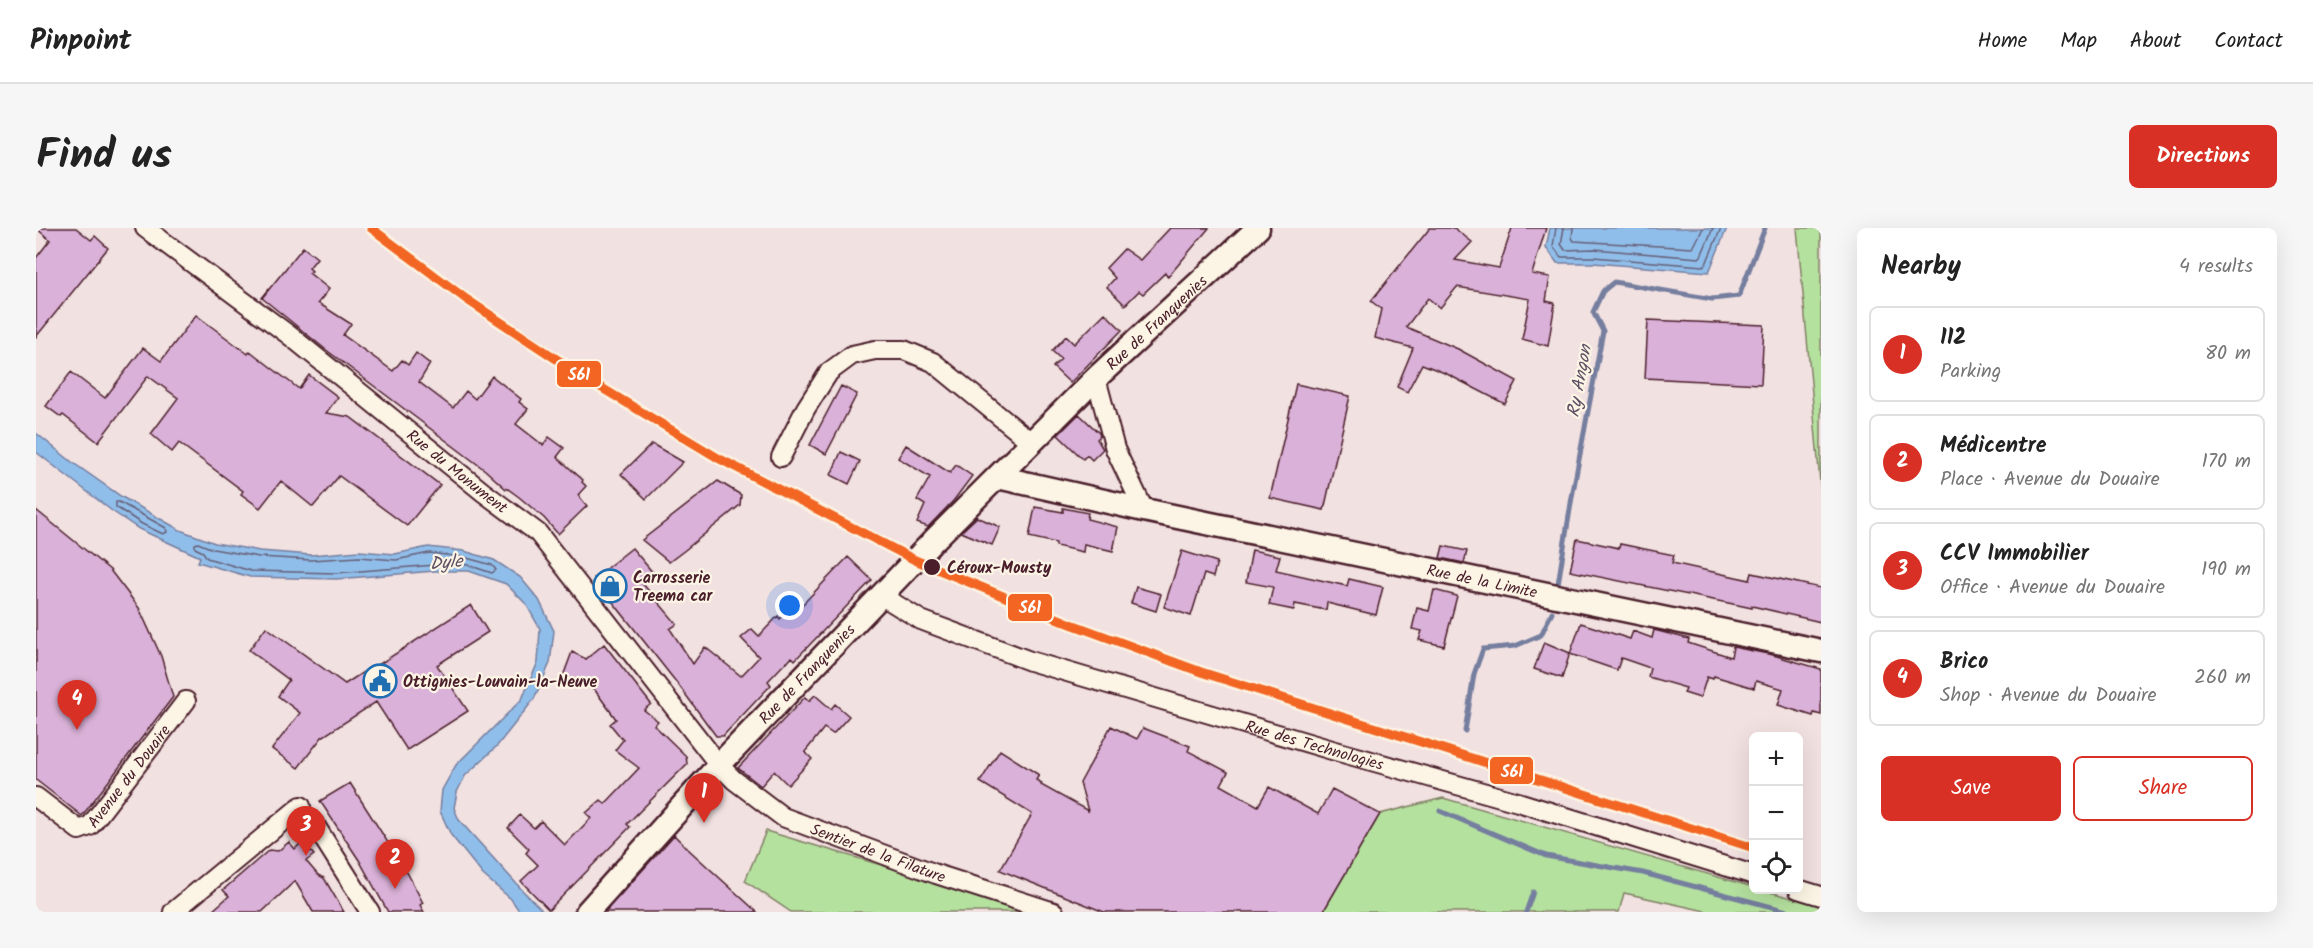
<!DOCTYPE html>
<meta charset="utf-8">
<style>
:root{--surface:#fff;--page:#f6f6f6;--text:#222;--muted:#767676;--line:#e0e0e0;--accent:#d93025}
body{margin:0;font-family:Kalam,sans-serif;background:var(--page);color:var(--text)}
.controls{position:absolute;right:18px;bottom:18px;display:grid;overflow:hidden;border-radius:9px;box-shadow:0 6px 24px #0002}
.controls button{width:54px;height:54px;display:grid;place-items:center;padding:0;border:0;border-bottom:2px solid var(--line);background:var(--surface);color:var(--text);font:30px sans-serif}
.you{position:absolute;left:754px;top:378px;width:21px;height:21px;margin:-15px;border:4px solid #fff;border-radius:50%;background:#1a73e8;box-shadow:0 0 0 9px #1a73e833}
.badge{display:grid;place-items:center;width:39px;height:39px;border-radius:50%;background:var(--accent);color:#fff;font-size:20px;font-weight:700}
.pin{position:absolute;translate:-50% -50px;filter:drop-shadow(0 2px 3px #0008)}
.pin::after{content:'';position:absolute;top:32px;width:21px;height:18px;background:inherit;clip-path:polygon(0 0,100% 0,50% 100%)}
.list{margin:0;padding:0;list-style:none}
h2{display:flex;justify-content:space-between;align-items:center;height:78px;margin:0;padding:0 24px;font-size:26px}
h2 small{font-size:20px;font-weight:400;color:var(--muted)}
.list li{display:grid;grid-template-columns:39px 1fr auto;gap:18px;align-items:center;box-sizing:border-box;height:96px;margin:0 12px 12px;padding:0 12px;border:2px solid var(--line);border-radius:9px}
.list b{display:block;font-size:22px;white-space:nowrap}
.list p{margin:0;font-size:20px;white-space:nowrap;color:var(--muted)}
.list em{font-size:20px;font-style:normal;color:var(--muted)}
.actions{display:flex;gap:12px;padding:18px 24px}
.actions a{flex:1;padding:14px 0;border:2px solid var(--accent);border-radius:9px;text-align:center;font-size:21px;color:var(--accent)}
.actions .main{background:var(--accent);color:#fff}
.icon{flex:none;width:33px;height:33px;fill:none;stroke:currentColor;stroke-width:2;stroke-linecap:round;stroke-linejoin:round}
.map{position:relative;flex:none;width:1785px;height:684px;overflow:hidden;border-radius:9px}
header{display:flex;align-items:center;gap:36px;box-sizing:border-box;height:84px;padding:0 30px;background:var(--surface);border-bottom:2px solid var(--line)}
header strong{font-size:28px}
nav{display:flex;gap:33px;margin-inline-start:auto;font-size:21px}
.intro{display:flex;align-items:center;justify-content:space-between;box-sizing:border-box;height:144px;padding:0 36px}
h1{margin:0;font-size:42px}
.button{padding:15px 27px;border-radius:9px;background:var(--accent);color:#fff;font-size:21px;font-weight:700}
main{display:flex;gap:36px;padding:0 36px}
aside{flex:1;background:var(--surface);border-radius:9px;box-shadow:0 6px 24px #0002}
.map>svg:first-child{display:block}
.green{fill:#b5e19f;stroke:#808065;stroke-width:1.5}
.water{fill:#90beea;stroke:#747e9e;stroke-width:1.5}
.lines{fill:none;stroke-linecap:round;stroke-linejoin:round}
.shore{stroke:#665f77;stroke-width:1.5}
.stream{stroke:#747e9e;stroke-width:5}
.building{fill:#dab1d8;stroke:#4a1f2b;stroke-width:1.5}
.minor-casing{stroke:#4a1f2b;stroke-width:22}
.tertiary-casing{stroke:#4a1f2b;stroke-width:27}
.minor{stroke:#fcf5e5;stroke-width:18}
.tertiary{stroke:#fcf5e5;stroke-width:22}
.rail-1-casing{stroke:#fcf5e5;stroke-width:14}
.rail-1{stroke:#f26522;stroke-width:9}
.stop-dot{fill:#4a1f2b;stroke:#fcf5e5;stroke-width:2}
.labels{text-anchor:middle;stroke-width:4.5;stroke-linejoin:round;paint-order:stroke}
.street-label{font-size:16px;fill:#4a1f2b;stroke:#fcf5e5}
.stop-label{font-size:16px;font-weight:bold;fill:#4a1f2b;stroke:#fcf5e5;text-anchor:start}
.poi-label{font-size:16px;font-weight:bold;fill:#4a1f2b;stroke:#fcf5e5;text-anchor:start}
.water-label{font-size:18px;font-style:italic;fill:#5f4f64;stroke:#fcf5e5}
.line-badge{stroke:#fcf5e5;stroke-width:2}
.badge-label{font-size:16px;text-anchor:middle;font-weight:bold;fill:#fff}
</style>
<header>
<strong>Pinpoint</strong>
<nav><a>Home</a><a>Map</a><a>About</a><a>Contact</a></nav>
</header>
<div class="intro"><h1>Find us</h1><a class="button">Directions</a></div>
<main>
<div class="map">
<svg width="1785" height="684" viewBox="0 0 1785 684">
<rect width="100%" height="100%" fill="#f2e1e1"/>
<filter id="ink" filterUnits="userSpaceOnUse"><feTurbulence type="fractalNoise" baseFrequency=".0167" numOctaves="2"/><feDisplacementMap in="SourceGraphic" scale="12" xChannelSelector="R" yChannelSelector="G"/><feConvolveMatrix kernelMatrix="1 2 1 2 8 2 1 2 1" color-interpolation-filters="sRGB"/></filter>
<g filter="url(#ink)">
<path class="green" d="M1761,0H1785V265Z
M1407,570L1717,659L1718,662H1727L1785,678V684H1674L1588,665L1583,684H1287L1344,586Z
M730,603L916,658L996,684H755L709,653Z"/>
<path class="water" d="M1514,0H1691L1673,44L1557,35H1521L1510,19Z
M0,205L36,234L86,269L144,302L179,315L224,323L275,327L323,323L359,326L392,319L428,323L458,332L484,349L503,372L518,403L514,435L498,471L461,518L429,548L421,564L418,580L423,592L487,663L508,684H484L475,671L447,647L415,607L404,583L406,562L420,537L486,471L502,434L504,401L490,376L470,356L433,343H399L300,351L214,349L162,334L164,329L103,301L76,283L0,224Z"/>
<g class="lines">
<path class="shore" d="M1520,0L1517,18L1525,29H1557L1667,38L1670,36L1685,0
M1528,0L1525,16L1529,22L1558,21L1663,30L1665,28L1677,0
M1537,0L1536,10L1538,13L1657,20L1667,0
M80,274H83L130,300L131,304L127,306L106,296L80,279Z
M162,315L177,321L223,329L275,332L323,329L360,332L393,325L427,329L456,337L460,342L456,345L432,337H399L300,345L215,343L171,330L167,324L159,320V316Z"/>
<path class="stream" d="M1522,356L1536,269L1567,103L1557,84L1567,63L1578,54L1676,71L1703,68L1729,0
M1429,503L1438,446L1447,421L1479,418L1505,407L1516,384
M1404,583L1510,628L1607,645L1755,684
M1490,684L1497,664"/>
</g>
<path class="building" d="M0,0H40L55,12L59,8L72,20L0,109V30L14,12Z
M1134,0H1173L1132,49L1129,45L1107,66L1103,63L1089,77L1071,59L1079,50L1070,40L1088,21L1104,32Z
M1394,0H1418L1436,14L1419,32L1463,40L1476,0H1510L1496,46L1514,49L1510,73L1519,75L1512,118L1486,111L1494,71L1421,59L1404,80L1392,70L1370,99L1422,121L1481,153L1469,176L1411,146L1386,136L1371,164L1361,159L1377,120L1339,110L1345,81L1335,73Z
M267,19L281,30L273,40L276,43L273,45L293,61L282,75L315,96L307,107L357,143L366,132L372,137L380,125L394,136L383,154L417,180L430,163L439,171L456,148L485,171L483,174L492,181L480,196L507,217L513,209L528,220L521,229L547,252L546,254L550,258L542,267L551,278L522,306L508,290L483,269L472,261H470L449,242L289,121L226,70Z
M1069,85L1086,102L1034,155L1017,139L1025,131L1016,123L1030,108L1038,116Z
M160,87L212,126L214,123L263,161L273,147L302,169L290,185L314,189L404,257L371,298L303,248L277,279L245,253L224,280L205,266L207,263L143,215L136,224L115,206L142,170L112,148L62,214L27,187L25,189L10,178L35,144L69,170L107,120L125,133Z
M1612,92L1728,97L1725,156L1609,150Z
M1260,156L1314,168L1288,282L1234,270Z
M805,158L821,166L790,226L774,217Z
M1043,186L1063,205L1064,208L1061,211L1067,221L1056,232L1051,227L1047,231L1022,207Z
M616,216L647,234L610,271L585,246Z
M870,217L914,245L920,237L936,248L918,272L892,299L881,295L889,277L881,272L894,249L862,230Z
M805,224L824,233L813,256L795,247Z
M682,253L705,267L704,277L649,322L633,334L606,312Z
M999,279L1027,284V280L1052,285L1051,291L1082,299L1077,323L1048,316L1047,324L1020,318V315L993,309Z
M0,282L74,342L103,380L125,428L137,469L46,588L0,552Z
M941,289L964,299L956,317L925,304Z
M1541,311L1583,320L1584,316L1638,327L1636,335L1714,352L1716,345L1785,360V394L1716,378V380L1697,376L1534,343Z
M1407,318L1431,323L1428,335L1404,330Z
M596,320L618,346L606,355L641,396L634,401L657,436L669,419L705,448L723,429L705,410L716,401L723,408L742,388L744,391L758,375L764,379L812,329L836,352L759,432L756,429L751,435L750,434L732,453L735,457L687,508H680L644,459L558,350Z
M1216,322L1244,328L1240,342L1311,358L1313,351L1347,359L1340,387L1291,375L1290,382L1259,376L1258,382L1233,377L1237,359L1210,354Z
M1146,323L1181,334L1177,349L1168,346L1155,388L1128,379Z
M1100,359L1125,366L1120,383L1095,375Z
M1398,362L1421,368L1408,418L1383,412L1386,403L1376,401L1381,380L1393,383Z
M435,377L452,404L401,437L432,483L371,522L340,474L286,509L262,540L236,521L264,485L242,468L253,452L213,422L230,399L309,456L335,439L336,441Z
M1545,395L1594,411L1597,403L1616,410L1618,402L1653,411L1652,415L1695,429L1697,419L1737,427L1785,441V487L1778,485L1777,488L1742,477L1747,461L1720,453L1718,460L1678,448L1677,451L1671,449L1664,470L1648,465L1650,460L1612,449L1614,440L1585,430L1581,442L1534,426Z
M1508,414L1534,425L1526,450L1498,441Z
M568,416L615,476L608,482L622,493L618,497L650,528L651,536L591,596L594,599L513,682L485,653L502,637L490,625L493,621L472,600L484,587L498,600L505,593L529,617L555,590L550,585L565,572L569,576L603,540L579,522L587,512L574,496L580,491L558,461L526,451L536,424L550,431Z
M779,467L795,481L799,476L813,488L797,506L788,500L769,524L776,531L752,557L738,543L725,558L702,540L769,469L773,473Z
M1075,498L1101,511L1107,500L1154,518L1152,523L1192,544L1185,557L1222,578L1233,559L1282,586L1296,561L1344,586L1287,684H1068L964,642L996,586L944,554L964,522L1003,547L1000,552L1006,555L1005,557L1052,583L1044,555Z
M314,555L372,646L387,675L384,677L388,684H352L323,632L284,573Z
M638,607L652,621L721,684H569Z
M253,614L259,621L266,614L278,627L270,633L282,647L288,650L308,684H277L259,653L226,684H175L193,668L187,662L233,622L242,623Z"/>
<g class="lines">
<defs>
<g id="minor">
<path id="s1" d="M109,0L253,107L447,264L502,305L683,537L698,552L747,589L900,646L1018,684"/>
<path d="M1060,150L1079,221L1108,282"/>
<path d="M745,229L770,180L793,144L816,127L839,122H868L897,134L995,214"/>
<path id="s2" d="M846,368L885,392L994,433L1296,522L1482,574L1718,647"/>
<path id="s3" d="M0,569L43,602L54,598L150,473"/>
<path d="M279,597L334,684"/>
<path d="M1762,661L1785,668"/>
<path d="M137,684L265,578"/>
</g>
<g id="tertiary">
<path id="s4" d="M962,249L1108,282L1785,423"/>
<path id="s5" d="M551,684L683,537L899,311L1060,150L1222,0"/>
</g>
</defs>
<use href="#minor" class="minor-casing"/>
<use href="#tertiary" class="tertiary-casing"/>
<use href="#minor" class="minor"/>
<use href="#tertiary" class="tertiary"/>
<defs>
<path id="rail-1" d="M335,0L430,71L546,148L682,230L879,332L1035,396L1165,444L1718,620"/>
</defs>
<use href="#rail-1" class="rail-1-casing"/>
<use href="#rail-1" class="rail-1"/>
</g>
</g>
<defs>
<symbol id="shop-ring" viewBox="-11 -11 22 22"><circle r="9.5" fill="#fcf5e5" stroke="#1f6fb2" stroke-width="1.5"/><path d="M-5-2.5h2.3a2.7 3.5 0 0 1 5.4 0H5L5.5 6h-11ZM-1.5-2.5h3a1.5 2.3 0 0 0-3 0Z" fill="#1f6fb2"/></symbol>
<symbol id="civic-ring" viewBox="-11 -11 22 22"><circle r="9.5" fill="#fcf5e5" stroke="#1f6fb2" stroke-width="1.5"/><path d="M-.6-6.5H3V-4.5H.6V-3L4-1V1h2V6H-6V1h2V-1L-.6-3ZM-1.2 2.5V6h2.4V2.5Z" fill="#1f6fb2"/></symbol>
</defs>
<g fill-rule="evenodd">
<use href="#shop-ring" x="555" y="339" width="38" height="38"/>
<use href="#civic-ring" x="325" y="434" width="38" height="38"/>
</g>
<circle class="stop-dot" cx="896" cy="339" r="9"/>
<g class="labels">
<g class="street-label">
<text dy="6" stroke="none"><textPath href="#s5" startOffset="820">Rue de Franquenies</textPath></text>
<text dy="6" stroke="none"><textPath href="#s1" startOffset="396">Rue du Monument</textPath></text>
<text dy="6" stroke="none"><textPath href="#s4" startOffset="495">Rue de la Limite</textPath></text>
<text dy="6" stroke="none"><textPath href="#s5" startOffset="324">Rue de Franquenies</textPath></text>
<text dy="6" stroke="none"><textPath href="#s2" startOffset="459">Rue des Technologies</textPath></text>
<text dy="6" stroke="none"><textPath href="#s3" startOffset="129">Avenue du Douaire</textPath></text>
<text dy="6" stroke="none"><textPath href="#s1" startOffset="976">Sentier de la Filature</textPath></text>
</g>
<g class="stop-label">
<text x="911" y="345">Céroux-Mousty</text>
</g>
<g class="poi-label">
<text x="597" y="355">Carrosserie<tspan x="597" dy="18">Treema car</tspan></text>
<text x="367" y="459">Ottignies-Louvain-la-Neuve</text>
</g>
<g class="water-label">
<text transform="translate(1543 153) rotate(-80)" y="6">Ry Angon</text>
<text transform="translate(410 334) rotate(-5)" y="6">Dyle</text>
</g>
</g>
<g class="line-badge">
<rect x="520" y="132" width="46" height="28" rx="6" fill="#f26522"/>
<rect x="971" y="365" width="46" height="29" rx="6" fill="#f26522"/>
<rect x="1453" y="528" width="45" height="29" rx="6" fill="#f26522"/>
</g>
<g class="badge-label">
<text x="543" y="152">S61</text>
<text x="994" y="385">S61</text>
<text x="1476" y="549">S61</text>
</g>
</svg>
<div class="controls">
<button>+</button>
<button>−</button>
<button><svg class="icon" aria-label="locate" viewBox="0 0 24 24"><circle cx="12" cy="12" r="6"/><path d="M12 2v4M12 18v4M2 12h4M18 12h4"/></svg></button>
</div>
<div class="you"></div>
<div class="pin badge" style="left:668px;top:595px">1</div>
<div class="pin badge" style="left:359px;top:661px">2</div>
<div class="pin badge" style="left:270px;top:628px">3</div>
<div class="pin badge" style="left:41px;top:502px">4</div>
</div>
<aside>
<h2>Nearby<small>4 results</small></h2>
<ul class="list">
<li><span class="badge">1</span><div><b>112</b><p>Parking</p></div><em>80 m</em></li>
<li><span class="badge">2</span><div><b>Médicentre</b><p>Place · Avenue du Douaire</p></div><em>170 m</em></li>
<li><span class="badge">3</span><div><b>CCV Immobilier</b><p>Office · Avenue du Douaire</p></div><em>190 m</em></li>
<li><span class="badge">4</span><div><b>Brico</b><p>Shop · Avenue du Douaire</p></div><em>260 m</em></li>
</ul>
<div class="actions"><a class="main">Save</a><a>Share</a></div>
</aside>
</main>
